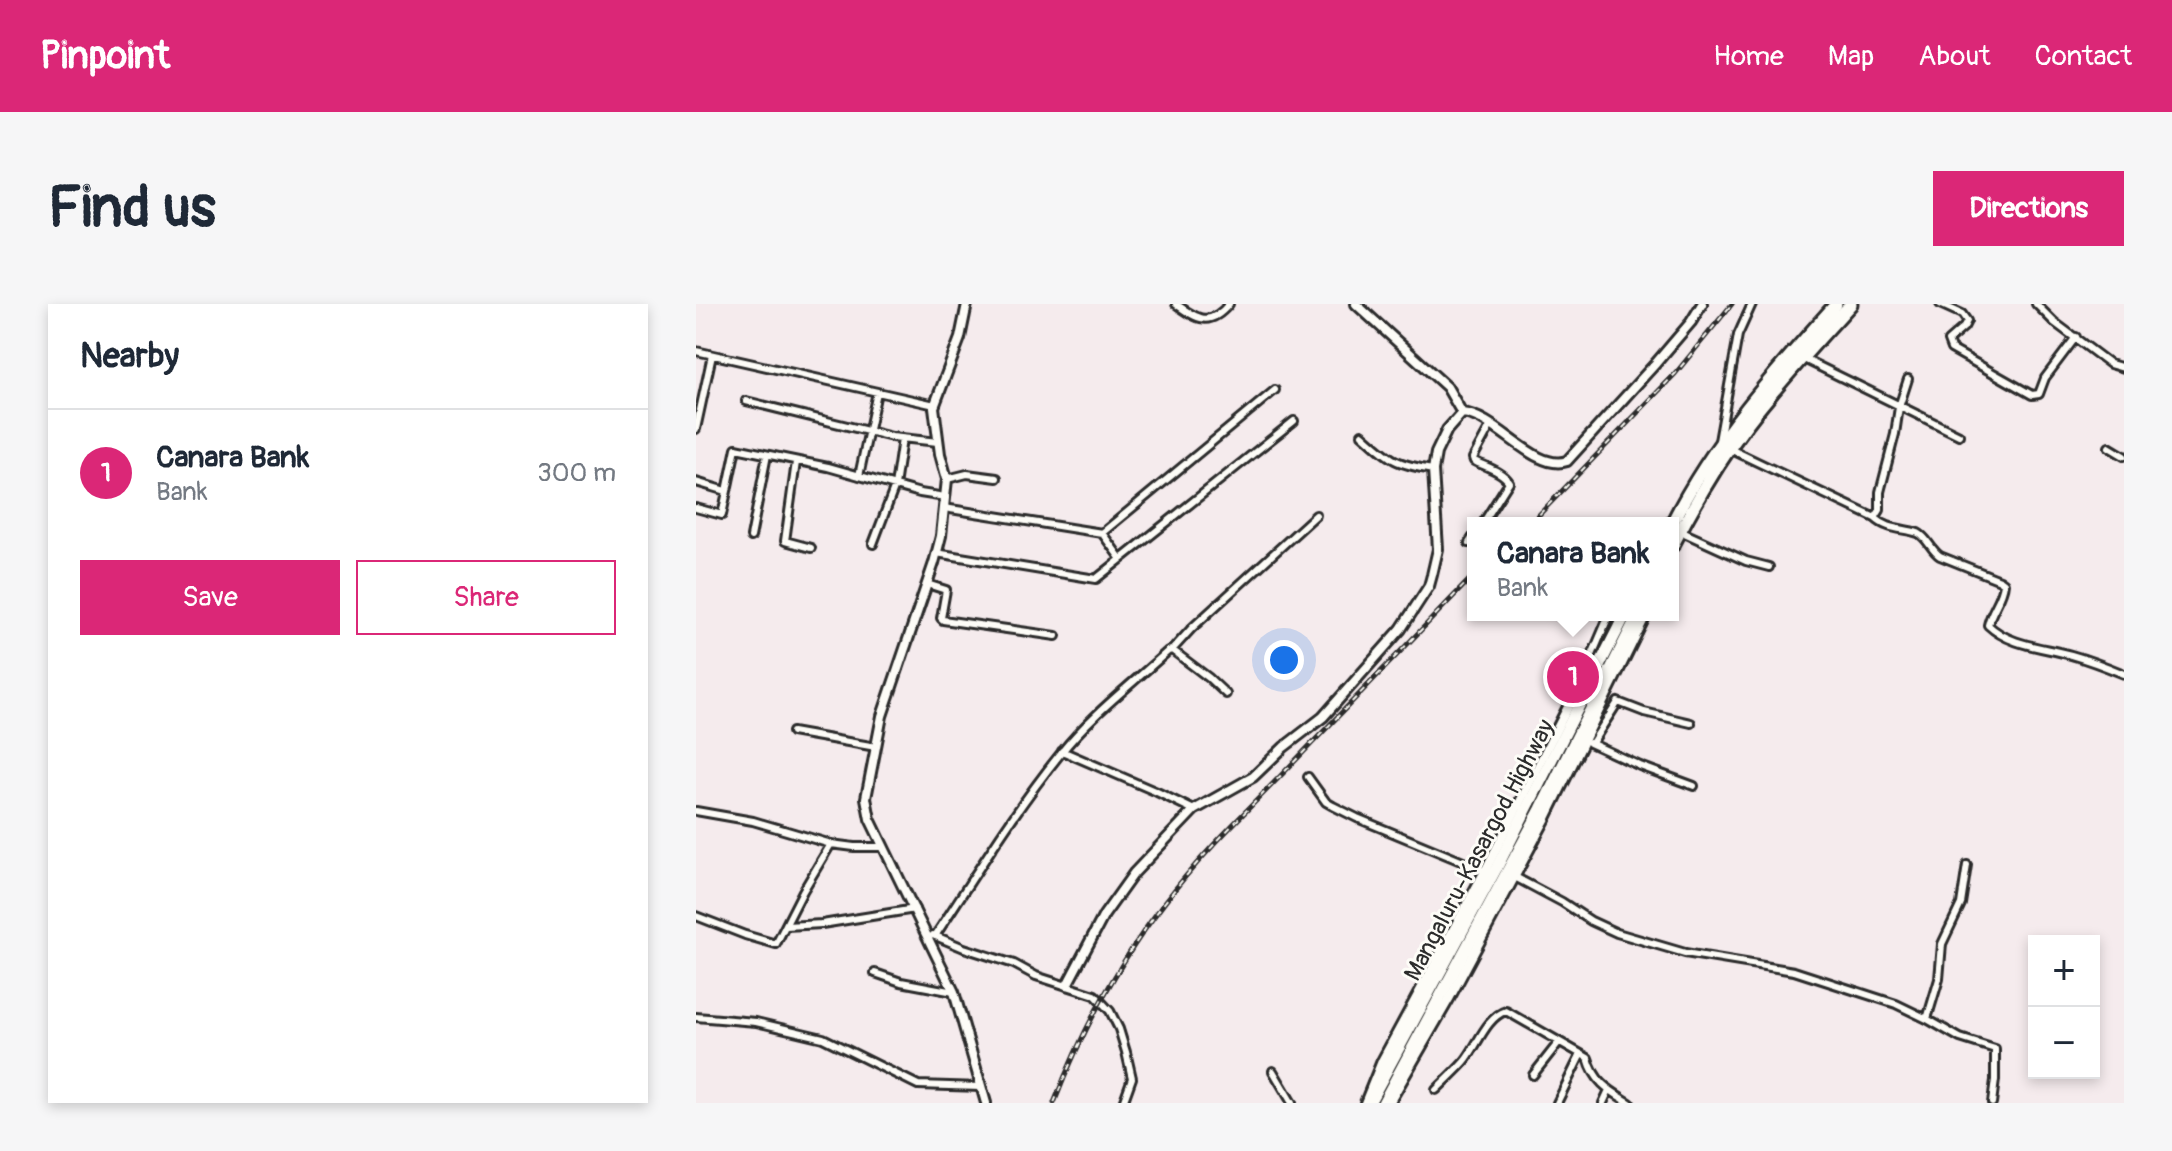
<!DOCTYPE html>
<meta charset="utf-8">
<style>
:root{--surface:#fff;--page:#f6f6f7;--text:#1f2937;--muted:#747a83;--line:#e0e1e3;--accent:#db2777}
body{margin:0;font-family:Pangolin,sans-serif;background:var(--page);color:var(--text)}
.controls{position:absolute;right:24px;bottom:24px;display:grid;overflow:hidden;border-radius:0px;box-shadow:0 4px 12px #0003}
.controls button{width:72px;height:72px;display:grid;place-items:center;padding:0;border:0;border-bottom:2px solid var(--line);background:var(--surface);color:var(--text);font:40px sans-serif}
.you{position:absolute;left:588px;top:356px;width:28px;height:28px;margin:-20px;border:6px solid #fff;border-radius:50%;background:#1a73e8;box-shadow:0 0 0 12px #1a73e833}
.badge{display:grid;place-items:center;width:52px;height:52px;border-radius:50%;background:var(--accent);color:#fff;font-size:26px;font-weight:700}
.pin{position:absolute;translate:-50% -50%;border:4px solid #fff;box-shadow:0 2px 8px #0006}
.popup{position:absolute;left:771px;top:213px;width:212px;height:104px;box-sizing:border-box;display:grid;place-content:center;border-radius:0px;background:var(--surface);filter:drop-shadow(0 2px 6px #0005);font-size:26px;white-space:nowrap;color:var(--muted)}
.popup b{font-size:30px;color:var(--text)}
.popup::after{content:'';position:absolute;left:50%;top:100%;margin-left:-16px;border:16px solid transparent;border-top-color:var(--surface)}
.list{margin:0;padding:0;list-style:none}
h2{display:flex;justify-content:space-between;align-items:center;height:104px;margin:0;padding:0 32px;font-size:34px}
h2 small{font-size:26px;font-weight:400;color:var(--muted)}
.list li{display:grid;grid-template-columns:52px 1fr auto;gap:24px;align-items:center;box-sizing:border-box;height:128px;padding:0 32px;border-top:2px solid var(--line)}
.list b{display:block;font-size:30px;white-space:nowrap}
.list p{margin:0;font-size:26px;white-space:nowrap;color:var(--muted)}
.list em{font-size:26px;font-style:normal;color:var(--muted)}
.actions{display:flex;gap:16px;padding:24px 32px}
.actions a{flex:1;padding:18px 0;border:2px solid var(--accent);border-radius:0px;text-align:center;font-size:28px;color:var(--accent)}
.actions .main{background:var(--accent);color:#fff}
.map{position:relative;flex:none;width:1428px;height:799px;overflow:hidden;border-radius:0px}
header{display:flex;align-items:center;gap:48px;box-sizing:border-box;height:112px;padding:0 40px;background:var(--accent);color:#fff}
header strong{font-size:38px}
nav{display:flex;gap:44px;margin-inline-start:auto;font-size:28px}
.intro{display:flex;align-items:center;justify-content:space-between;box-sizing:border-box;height:192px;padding:0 48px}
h1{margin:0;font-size:56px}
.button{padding:20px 36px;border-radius:0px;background:var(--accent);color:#fff;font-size:28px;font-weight:700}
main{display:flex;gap:48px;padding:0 48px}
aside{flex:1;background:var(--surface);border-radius:0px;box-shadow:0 4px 12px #0003}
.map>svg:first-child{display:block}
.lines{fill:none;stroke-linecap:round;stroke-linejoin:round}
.minor-casing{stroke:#2b2b2b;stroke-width:12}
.tertiary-casing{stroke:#2b2b2b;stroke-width:14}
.trunk-casing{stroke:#2b2b2b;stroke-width:17}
.minor{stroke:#fdfcf7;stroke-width:6}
.tertiary{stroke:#fdfcf7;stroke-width:8}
.trunk{stroke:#fdfcf7;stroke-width:11}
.rail-casing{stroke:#2b2b2b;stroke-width:5}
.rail{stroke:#fdfcf7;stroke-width:2;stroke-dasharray:6;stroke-linecap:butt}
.labels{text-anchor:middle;stroke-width:6;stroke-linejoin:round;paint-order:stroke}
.street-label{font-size:24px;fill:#2b2b2b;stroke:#fdfcf7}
</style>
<header>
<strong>Pinpoint</strong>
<nav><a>Home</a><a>Map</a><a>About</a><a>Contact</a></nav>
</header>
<div class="intro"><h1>Find us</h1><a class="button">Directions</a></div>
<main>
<aside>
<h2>Nearby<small></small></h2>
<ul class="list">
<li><span class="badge">1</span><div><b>Canara Bank</b><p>Bank</p></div><em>300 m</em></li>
</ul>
<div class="actions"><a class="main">Save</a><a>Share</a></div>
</aside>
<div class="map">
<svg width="1428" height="799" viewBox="0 0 1428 799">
<rect width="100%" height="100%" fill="#f5ebed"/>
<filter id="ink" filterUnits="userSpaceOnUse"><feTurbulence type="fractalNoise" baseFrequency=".0125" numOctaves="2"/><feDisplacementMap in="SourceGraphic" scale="16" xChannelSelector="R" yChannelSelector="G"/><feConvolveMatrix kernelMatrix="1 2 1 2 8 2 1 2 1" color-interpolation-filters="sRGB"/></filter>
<g filter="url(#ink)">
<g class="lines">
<defs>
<path id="minor" d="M480,0C502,16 514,23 533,0
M1244,0L1266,10L1271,17L1268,23L1252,37L1255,45L1336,91L1343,90L1349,74L1380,33
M1340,0L1358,18L1414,60L1428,64
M0,47L239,101
M1106,54L1263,131
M50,97L196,133L242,138
M0,125L16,51
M666,130C695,156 698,160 737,166
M1023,137L1042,31L1056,0
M1413,143L1428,152
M1034,145L1179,214C1192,226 1206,224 1222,229C1231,233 1235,246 1244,252L1304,276L1308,279C1307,294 1295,306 1292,321C1314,342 1347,343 1375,351C1393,356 1411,363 1428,370
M100,158L89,237L115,244
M163,172L181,88
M251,175L271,170L301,174
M0,178L30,187
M0,204L26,211L40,144L132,163L224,189L249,193
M248,204L406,229L424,254
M1179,214L1184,206V188L1199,130L1203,103L1212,75
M787,219L813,178C806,167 790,163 778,157L777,154L795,121
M984,227L1050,257L1073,263
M406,229L579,86
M55,233L71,151
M773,239L777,233
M177,240L199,182L206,135
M240,249L400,275L598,117
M231,280L250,286L245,314L247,316L360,332
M476,346L513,374L530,390
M885,377L911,316
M96,428L180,443
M894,439L944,462L998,482
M896,439L922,398L948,408L995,419
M366,447L461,488L498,506
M612,473L630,498L637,502L661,514L789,567
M0,507L57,517L135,540L158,543H188
M817,572L866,598L895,617L921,629L989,649L1098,667L1200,700L1231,715L1264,734L1299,745V776L1296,799
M0,612L49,631L80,640L107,587L135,540
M90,622L126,620L219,605
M237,631L268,644L318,660L340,672L399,691L414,707L423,725L430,748L436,774L427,799
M239,632C280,570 318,507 365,449C395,411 436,380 472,347L476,346L496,324L620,211
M179,669L205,678L258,688
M0,713L60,718L127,734L222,781L285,783
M1231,715L1243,675L1246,640L1265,600L1271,561
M577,767L596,799
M837,771L863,738
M740,786C749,777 759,768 768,758C781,743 790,713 810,707L892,754C899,779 913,786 934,799
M861,799L885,750
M907,799L913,786"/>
<path id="tertiary" d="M271,0L264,34L238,103L244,150L251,175L245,232L238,259L186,412L170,494L174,515L258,688L290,799
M660,0L751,83L766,109
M766,109C801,112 838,168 871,157L960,59L995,18L1006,0
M371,681L408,611L438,569L498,506L557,473L588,443L627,413L705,325L733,282L736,271L742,245L737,166L740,149L751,126L766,109
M669,799L686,757L789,567L881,385L885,377L899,368
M693,799L753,695L851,512L950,311"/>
<path id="trunk" d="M976,219C1018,136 1078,69 1140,0
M977,241C998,200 1023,157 1051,120C1083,78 1120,39 1155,0
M673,799L801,563L929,311
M687,799L845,505L942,311"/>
</defs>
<use href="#minor" class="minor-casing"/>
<use href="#tertiary" class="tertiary-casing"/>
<use href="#trunk" class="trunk-casing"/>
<use href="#minor" class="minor"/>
<use href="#tertiary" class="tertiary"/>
<use href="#trunk" class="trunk"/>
<defs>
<path id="rail" d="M835,219L979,70L1036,0
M358,799C386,727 422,659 469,598C507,548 553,505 596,460C657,397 717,334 777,272"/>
</defs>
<use href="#rail" class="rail-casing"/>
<use href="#rail" class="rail"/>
</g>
</g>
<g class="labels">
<g class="street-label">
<text transform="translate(783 546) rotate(-62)" y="8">Mangaluru-Kasargod Highway</text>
</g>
</g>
</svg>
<div class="controls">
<button>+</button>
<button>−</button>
</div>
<div class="you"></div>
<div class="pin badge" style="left:877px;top:373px">1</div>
<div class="popup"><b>Canara Bank</b>Bank</div>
</div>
</main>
